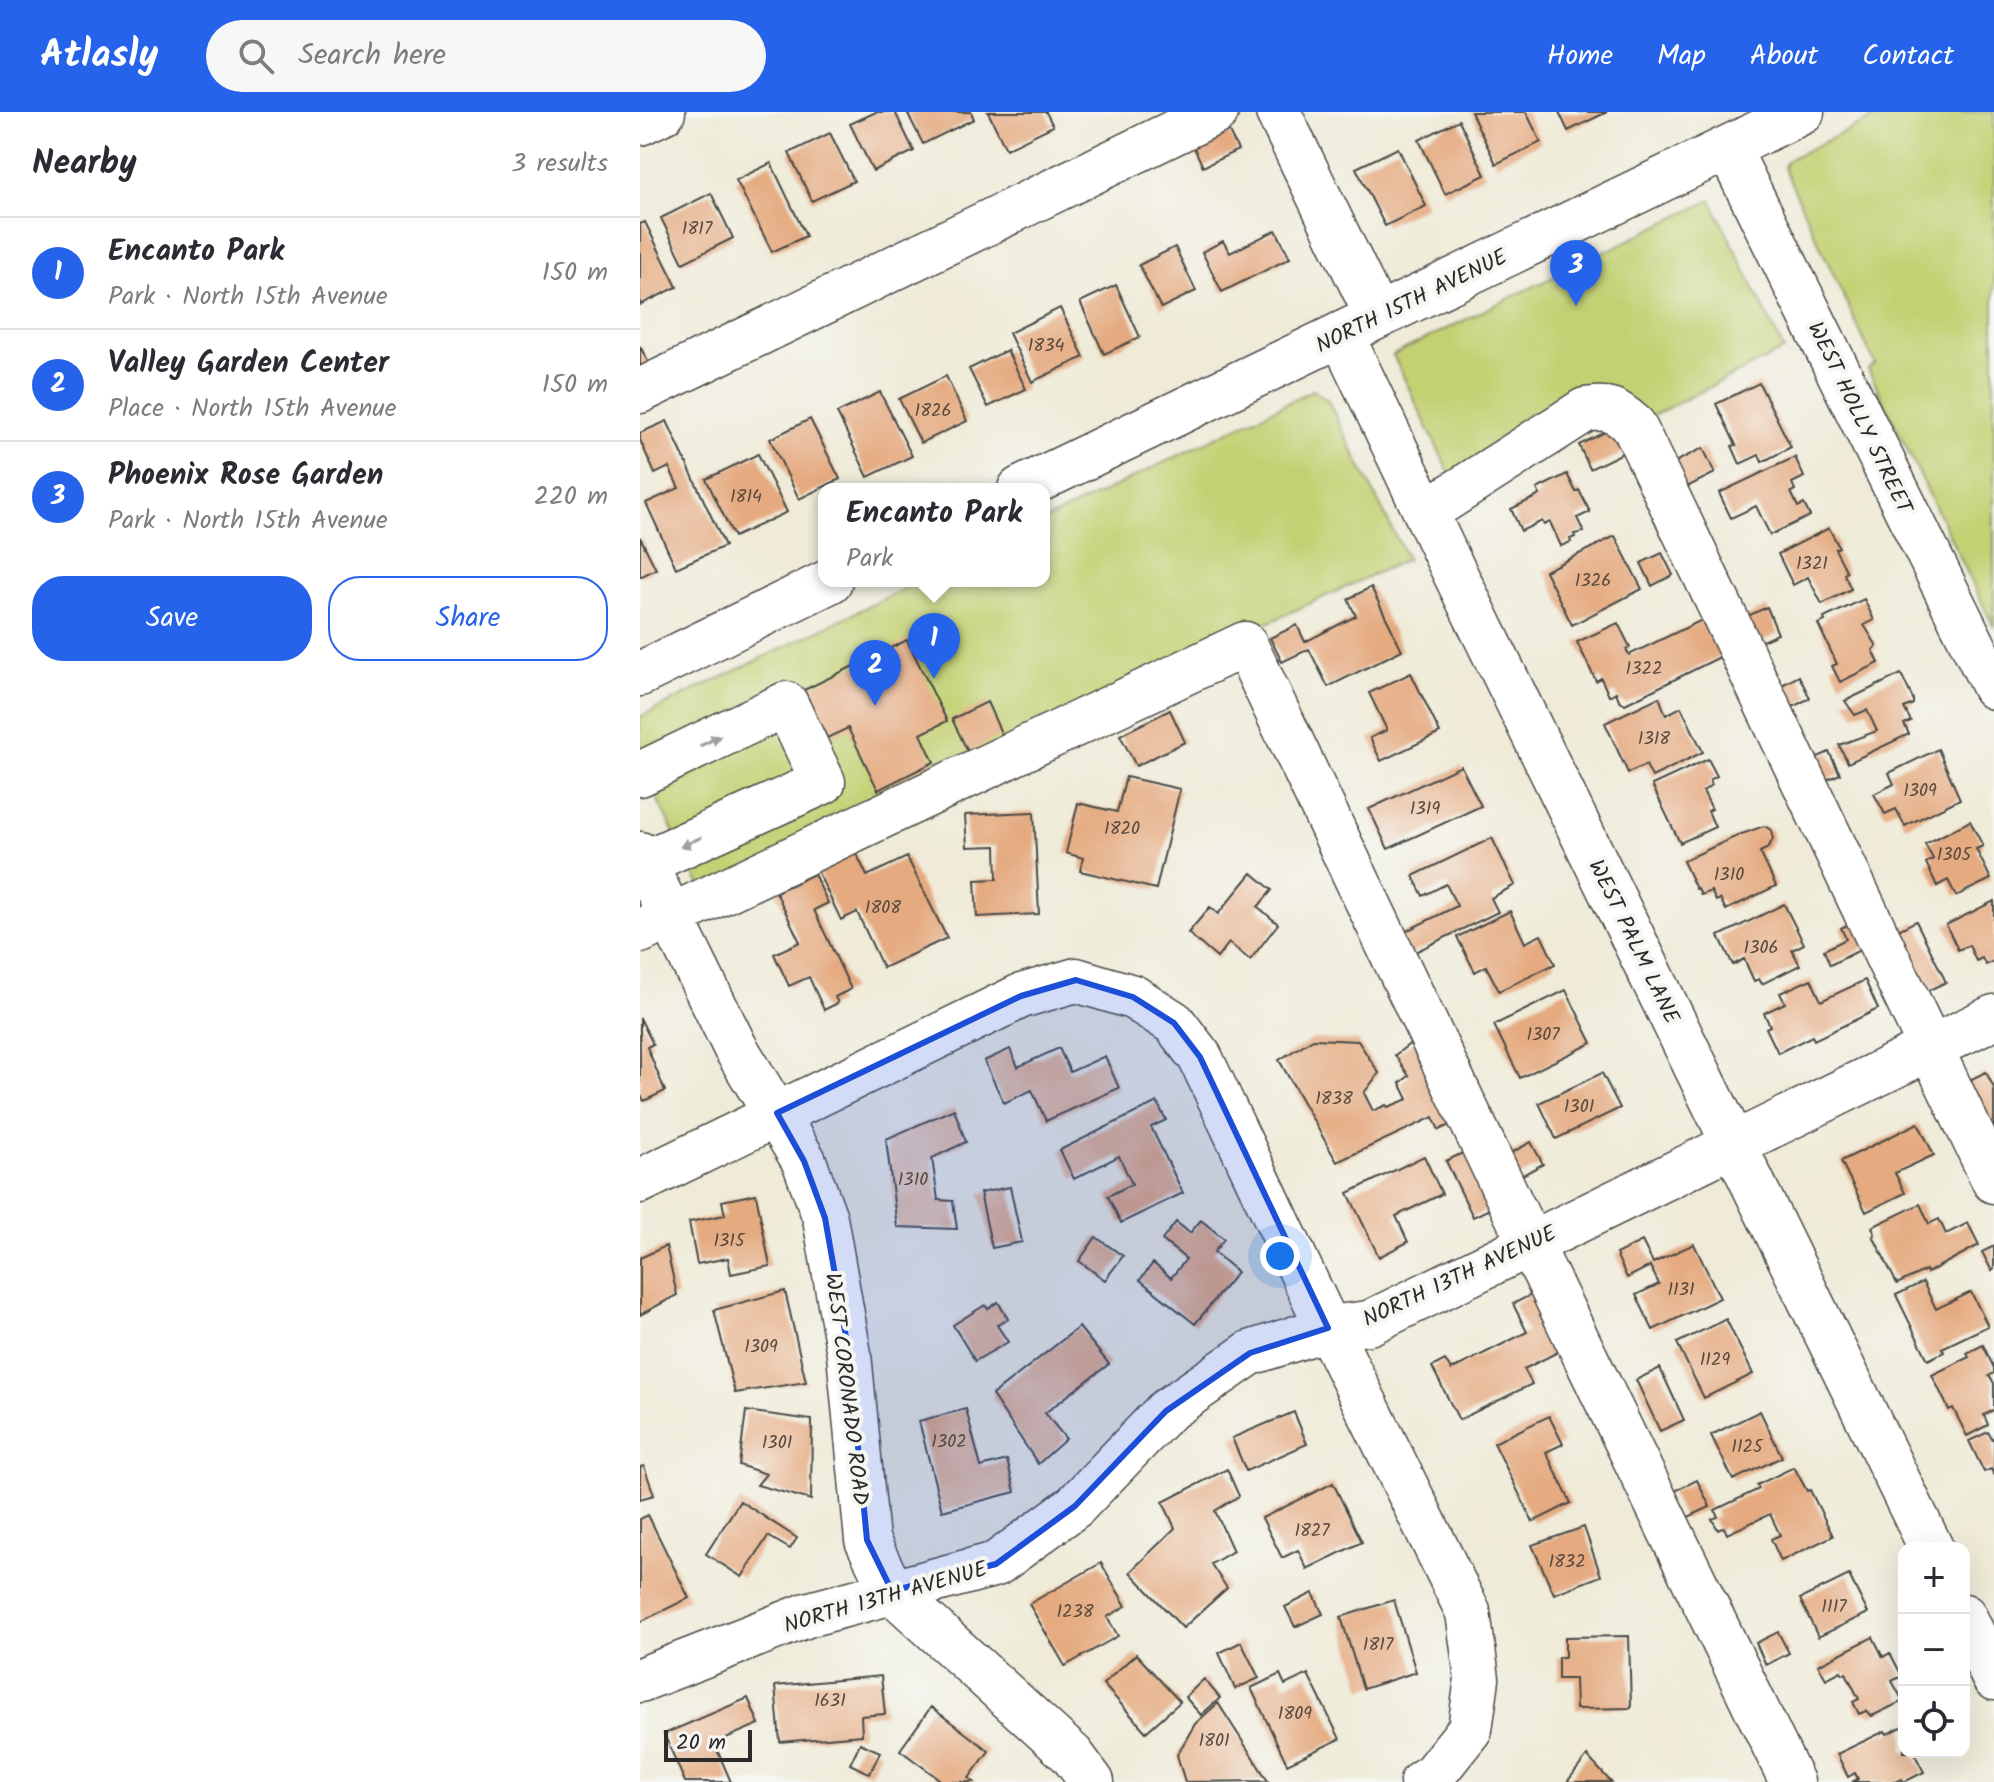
<!DOCTYPE html>
<meta charset="utf-8">
<style>
:root{--surface:#fff;--page:#f7f7f7;--text:#2b2b33;--muted:#7c7c81;--line:#e1e1e2;--accent:#2563eb}
body{margin:0;font-family:Kalam,sans-serif;background:var(--page);color:var(--text)}
.controls{position:absolute;right:24px;bottom:24px;display:grid;overflow:hidden;border-radius:16px;box-shadow:0 8px 32px #0002}
.controls button{width:72px;height:72px;display:grid;place-items:center;padding:0;border:0;border-bottom:2px solid var(--line);background:var(--surface);color:var(--text);font:40px sans-serif}
.scale{position:absolute;left:24px;bottom:20px;width:88px;box-sizing:border-box;padding-left:8px;border:4px solid #2b2b2b;border-top:0;font-size:22px;line-height:28px;white-space:nowrap;color:#2b2b2b;-webkit-text-stroke:6px #f6f6f2;paint-order:stroke}
.you{position:absolute;left:640px;top:1144px;width:28px;height:28px;margin:-20px;border:6px solid #fff;border-radius:50%;background:#1a73e8;box-shadow:0 0 0 12px #1a73e833}
.badge{display:grid;place-items:center;width:52px;height:52px;border-radius:50%;background:var(--accent);color:#fff;font-size:26px;font-weight:700}
.pin{position:absolute;translate:-50% -66px;filter:drop-shadow(0 2px 4px #0008)}
.pin::after{content:'';position:absolute;top:42px;width:28px;height:24px;background:inherit;clip-path:polygon(0 0,100% 0,50% 100%)}
.popup{position:absolute;left:178px;top:371px;width:232px;height:104px;box-sizing:border-box;display:grid;place-content:center;border-radius:16px;background:var(--surface);filter:drop-shadow(0 2px 6px #0005);font-size:26px;white-space:nowrap;color:var(--muted)}
.popup b{font-size:30px;color:var(--text)}
.popup::after{content:'';position:absolute;left:50%;top:100%;margin-left:-16px;border:16px solid transparent;border-top-color:var(--surface)}
.list{margin:0;padding:0;list-style:none}
h2{display:flex;justify-content:space-between;align-items:center;height:104px;margin:0;padding:0 32px;font-size:34px}
h2 small{font-size:26px;font-weight:400;color:var(--muted)}
.list li{display:grid;grid-template-columns:52px 1fr auto;gap:24px;align-items:center;box-sizing:border-box;height:112px;padding:0 32px;border-top:2px solid var(--line)}
.list b{display:block;font-size:30px;white-space:nowrap}
.list p{margin:0;font-size:26px;white-space:nowrap;color:var(--muted)}
.list em{font-size:26px;font-style:normal;color:var(--muted)}
.actions{display:flex;gap:16px;padding:24px 32px}
.actions a{flex:1;padding:18px 0;border:2px solid var(--accent);border-radius:32px;text-align:center;font-size:28px;color:var(--accent)}
.actions .main{background:var(--accent);color:#fff}
.icon{flex:none;width:44px;height:44px;fill:none;stroke:currentColor;stroke-width:2;stroke-linecap:round;stroke-linejoin:round}
.map{position:relative;flex:none;width:1354px;height:1670px;overflow:hidden}
header{display:flex;align-items:center;gap:48px;box-sizing:border-box;height:112px;padding:0 40px;background:var(--accent);color:#fff}
header strong{font-size:38px}
nav{display:flex;gap:44px;margin-inline-start:auto;font-size:28px}
.search{width:560px;height:72px;background:var(--page);display:flex;align-items:center;gap:20px;box-sizing:border-box;padding:0 28px;border-radius:44px;color:var(--muted);font-size:30px}
main{display:flex}
aside{flex:1;background:var(--surface)}
.map>svg:first-child{display:block}
.green{fill:#c3d173;stroke:#777e4f;stroke-width:2}
.building{fill:#e5aa80}
.lines{fill:none;stroke-linecap:round;stroke-linejoin:round}
.minor-casing{stroke:#484845;stroke-width:47}
.minor{stroke:#fff;stroke-width:44}
.oneway{fill:#a0a0a0}
.marked{fill:#1d4ed8;fill-opacity:0.2;stroke:#1d4ed8;stroke-width:6;stroke-linejoin:round}
.labels{text-anchor:middle;stroke-width:8;stroke-linejoin:round;paint-order:stroke}
.number-label{font-size:18px;fill:#5a4b40}
.street-label{font-size:22px;fill:#2b2b2b;stroke:#f6f6f2}
</style>
<header>
<strong>Atlasly</strong>
<div class="search"><svg class="icon" aria-label="search" viewBox="0 0 24 24"><circle cx="10" cy="10" r="6"/><path d="M15 15l6 6"/></svg>Search here</div>
<nav><a>Home</a><a>Map</a><a>About</a><a>Contact</a></nav>
</header>
<main>
<aside>
<h2>Nearby<small>3 results</small></h2>
<ul class="list">
<li><span class="badge">1</span><div><b>Encanto Park</b><p>Park · North 15th Avenue</p></div><em>150 m</em></li>
<li><span class="badge">2</span><div><b>Valley Garden Center</b><p>Place · North 15th Avenue</p></div><em>150 m</em></li>
<li><span class="badge">3</span><div><b>Phoenix Rose Garden</b><p>Park · North 15th Avenue</p></div><em>220 m</em></li>
</ul>
<div class="actions"><a class="main">Save</a><a>Share</a></div>
</aside>
<div class="map">
<svg width="1354" height="1670" viewBox="0 0 1354 1670">
<rect width="100%" height="100%" fill="#f6f6f2"/>
<filter id="ink" filterUnits="userSpaceOnUse"><feTurbulence type="fractalNoise" baseFrequency=".0125" numOctaves="2"/><feDisplacementMap in="SourceGraphic" scale="16" xChannelSelector="R" yChannelSelector="G"/><feConvolveMatrix kernelMatrix="1 2 1 2 8 2 1 2 1" color-interpolation-filters="sRGB"/></filter>
<filter id="wash" filterUnits="userSpaceOnUse"><feTurbulence type="fractalNoise" baseFrequency=".006" numOctaves="4" result="noise"/><feDisplacementMap in="SourceGraphic" scale="32" xChannelSelector="R" yChannelSelector="G"/><feGaussianBlur stdDeviation="1.8" result="paint"/><feColorMatrix in="noise" values="0 0 0 0 0 0 0 0 0 0 0 0 0 0 0 0 0 1.4 0 .05"/><feComposite in="paint" operator="in"/></filter>
<g filter="url(#wash)">
<rect width="100%" height="100%" fill="#efebd8"/>
<path class="green" d="M1246,0H1354V515L1228,257L1235,252L1144,56L1146,50L1153,45Z
M1071,88L1144,238L1000,310L974,290L814,371L753,243Z
M673,278L687,287L767,447L588,529L63,780L0,652V605L280,469H404V409Z"/>
<g id="blocks">
<path class="building" d="M236,0H255L274,39L233,59L210,12Z
M267,0H331L334,7L283,32Z
M348,0H406L413,14L366,37Z
M831,0H886L901,30L856,52Z
M919,0H967L928,19Z
M819,8L845,63L805,82L779,28Z
M584,10L598,38L563,55L550,27Z
M190,21L214,69L172,89L149,41Z
M758,36L786,94L745,114L716,56Z
M131,51L166,124L132,140L96,68Z
M71,81L93,126L43,151L21,106Z
M5,110L37,175L0,193V112Z
M636,118L650,146L582,180L562,140L583,129L590,141Z
M535,135L556,179L521,196L499,153Z
M476,173L500,225L464,242L440,190Z
M420,196L444,245L392,270L369,221Z
M0,234L12,258L0,263Z
M367,238L386,277L348,295L329,257Z
M306,264L327,309L281,331L259,287Z
M1119,271L1151,335L1122,350L1119,343L1100,352L1092,334L1096,333L1076,292Z
M240,280L272,344L228,365L197,301Z
M170,307L200,367L159,387L130,327Z
M27,309L85,434L36,456L6,391L39,376L29,355L15,362L0,328V321Z
M977,314L989,338L950,357L939,333Z
M1063,336L1075,361L1045,376L1033,351Z
M118,342L147,400L94,425L66,367Z
M1155,345L1164,365L1152,371L1155,378L1151,380L1158,395L1164,392L1170,404L1130,423L1116,394L1091,406L1079,381Z
M927,362L936,380L939,378L950,400L937,406L944,420L934,422L935,425L930,427L931,430L921,434L910,410L904,413L902,409L881,419L871,397L900,383L897,377Z
M1189,416L1199,435L1195,437L1207,460L1204,462L1211,477L1182,492L1168,465L1153,473L1138,442Z
M975,424L1002,477L932,513L905,459Z
M0,425L16,457L0,465Z
M1022,441L1033,463L1012,474L1001,451Z
M731,475L762,538L688,575L669,537L642,550L630,526L657,513L665,530L716,504L708,487Z
M1224,487L1234,508L1224,513L1237,534L1233,538L1239,551L1200,570L1192,554L1197,552L1178,512L1185,509L1184,506Z
M1127,495L1138,522L1111,534L1099,508Z
M1068,505L1086,542L985,592L979,588L976,580L969,584L961,566L956,569L937,530L978,511L990,535L986,537L989,543Z
M267,528L307,609L281,622L294,650L238,678L208,616L187,626L164,578Z
M771,561L800,621L741,649L730,626L747,618L729,581Z
M1261,562L1273,587V592L1264,596L1271,609L1264,612L1269,622L1208,651L1199,633L1237,619L1227,598L1215,603L1205,589Z
M1159,564L1170,586L1147,598L1136,576Z
M1019,585L1026,603L1041,595L1063,640L1012,665L1006,653L988,661L965,611Z
M347,590L362,623L328,640L312,607Z
M530,598L545,630L496,654L480,623Z
M1298,637L1320,687L1265,714L1256,697L1245,702L1234,682L1254,672L1249,661Z
M1189,640L1200,662L1178,672L1167,650Z
M1068,647L1077,664L1070,668L1072,673L1063,679L1072,697L1068,699L1075,715L1040,731L1012,673Z
M821,654L841,694L748,737L729,697Z
M486,665L540,677L516,777L440,759L443,746L426,741L438,691L477,700Z
M394,700L399,802L337,805L335,768L357,767L356,734L327,735L325,703Z
M1330,709L1343,734L1336,737L1351,767L1316,784L1308,768L1297,774L1286,751L1293,747L1285,732Z
M1124,714L1131,718L1133,727L1128,736L1120,740L1136,774L1086,798L1080,787L1076,789L1071,779L1061,783L1058,776L1056,777L1043,749L1099,723Z
M852,726L875,773L851,786L858,800L767,844L758,823L817,794L806,772L783,784L773,764Z
M213,734L227,764L267,745L307,826L243,856L217,800L201,808L174,752Z
M612,761L632,778L618,795L638,812L610,848L589,831L577,846L548,821L570,795L578,802Z
M174,762L188,791L174,798L211,877L195,885L198,891L184,898L169,865L149,874L134,842L160,830L136,780Z
M1354,789V849L1346,853L1342,846L1336,849L1329,833L1318,838L1306,813Z
M1144,792L1164,832L1152,838L1160,853L1122,872L1119,867L1114,869L1104,847L1093,853L1079,824Z
M870,799L885,831L901,823L915,852L859,879L846,854L835,860L817,825Z
M1217,808L1230,833L1190,853L1184,838L1206,827L1201,816Z
M1276,809L1306,870L1279,883L1250,822Z
M1171,867L1181,889L1225,868L1238,897L1174,928L1172,924L1138,941L1126,916L1130,914L1124,901L1145,891L1140,881Z
M926,878L952,931L880,966L854,913Z
M0,906L13,932L7,935L25,979L4,989L2,985L0,986Z
M780,924L814,1011L799,1018L793,1005L697,1050L639,948L673,927L718,929L739,961L724,981L733,999L746,993L748,995L768,987L760,971L769,964L755,943Z
M419,936L430,960L465,944L479,976L406,1009L392,978L364,991L344,949L370,937L378,955Z
M1346,960L1354,976V1027L1321,972Z
M962,961L980,996L916,1027L899,991Z
M517,990L526,1008L511,1015L543,1081L481,1111L468,1084L492,1072L479,1044L434,1067L420,1038Z
M314,997L326,1030L292,1046L298,1088L313,1089L317,1117L257,1115L246,1027Z
M1278,1011L1294,1043L1255,1061L1265,1081L1226,1100L1201,1049Z
M891,1030L903,1052L881,1064L869,1042Z
M835,1035L862,1091L833,1105L806,1049Z
M784,1044L802,1082L756,1104L768,1130L739,1145L708,1081Z
M370,1075L382,1130L352,1136L340,1081Z
M116,1082L130,1154L91,1162L88,1146L57,1152L49,1110L85,1103L82,1089Z
M1280,1092L1289,1112L1299,1107L1306,1122L1328,1111L1339,1133L1287,1161L1286,1158L1257,1172L1233,1124L1235,1123L1232,1115Z
M561,1108L584,1127L574,1140L597,1160L555,1212L500,1168L513,1151L531,1166L546,1147L522,1128L536,1110L550,1121Z
M456,1125L483,1144L465,1168L439,1149Z
M1002,1129L1013,1151L1054,1132L1080,1186L1013,1218L996,1183L1019,1172L1010,1154L987,1166L976,1142Z
M26,1134L37,1183L0,1203V1146Z
M1354,1134V1157L1352,1159L1342,1140Z
M1283,1170L1296,1197L1331,1180L1348,1214L1302,1236L1304,1240L1288,1248L1256,1183Z
M904,1176L932,1233L884,1257L892,1272L819,1308L792,1255L805,1248L811,1258L887,1220L873,1192Z
M145,1179L166,1270L95,1281L74,1198Z
M358,1190L368,1207L357,1213L368,1230L335,1249L313,1213L345,1193L348,1197Z
M1086,1207L1113,1262L1064,1286L1037,1231Z
M439,1215L469,1252L405,1301L426,1327L398,1352L352,1283Z
M1343,1233L1354,1256V1261L1349,1264L1354,1271V1298L1344,1303L1348,1313L1327,1324L1313,1296L1309,1298L1292,1263L1329,1245L1327,1241Z
M1020,1256L1044,1308L1020,1319L996,1268Z
M326,1297L341,1355L367,1348L375,1380L302,1399L279,1309Z
M106,1299L172,1308L171,1388L117,1373L126,1362L99,1353Z
M1120,1299L1142,1345L1093,1368L1071,1323Z
M654,1300L667,1332L606,1359L592,1326Z
M909,1304L923,1332L906,1340L931,1391L893,1410L854,1331Z
M1348,1320L1352,1327L1354,1326V1363L1351,1357L1344,1360L1329,1329Z
M4,1354L14,1383L0,1387V1355Z
M1154,1355L1167,1379L1170,1378L1193,1424L1141,1449L1131,1427L1140,1423L1130,1402L1087,1422L1084,1415L1078,1418L1072,1407L1078,1405L1075,1398L1119,1377L1117,1373Z
M587,1357L599,1384L575,1399L593,1439L571,1452L587,1476L543,1516L490,1460L535,1416L523,1390Z
M1057,1368L1070,1395L1044,1407L1031,1381Z
M693,1371L722,1430L667,1457L658,1438L642,1446L622,1406Z
M100,1389L157,1426L150,1437L128,1424L102,1465L66,1442Z
M8,1403L49,1486L0,1510V1407Z
M944,1415L961,1464L914,1482L892,1433Z
M461,1451L486,1494L467,1505L478,1524L425,1554L389,1492Z
M1209,1463L1228,1501L1178,1525L1160,1487Z
M673,1481L683,1502L655,1515L645,1495Z
M754,1488L776,1560L723,1577L701,1505Z
M1138,1520L1149,1541L1126,1553L1116,1531Z
M989,1524L991,1596L936,1597L935,1567H918V1545H925V1525Z
M1233,1525L1243,1545L1250,1541L1262,1564L1252,1569L1263,1589L1232,1604L1226,1599L1219,1602L1213,1590L1219,1587L1206,1561L1203,1562L1201,1559L1186,1567L1178,1553Z
M601,1530L619,1566L595,1577L579,1541Z
M496,1542L540,1590L506,1620L463,1572Z
M640,1562L645,1573L668,1562L700,1627L647,1652L611,1576Z
M241,1564L245,1602L221,1604L222,1623L140,1630L135,1574Z
M564,1567L580,1586L561,1603L545,1585Z
M108,1586L119,1612L74,1631L91,1670H45L24,1622Z
M578,1591L628,1669L545,1670L537,1643L555,1612Z
M291,1595L349,1639L329,1666L334,1670H303L260,1638Z
M1264,1614V1640H1281L1275,1643L1284,1660L1264,1670L1262,1667L1256,1670H1212L1218,1667L1215,1661L1208,1665L1197,1642L1245,1619L1247,1622Z
M220,1631L240,1640L230,1662L210,1652Z
M947,1644L971,1670H927Z"/>
</g>
</g>
<g filter="url(#ink)">
<use href="#blocks" fill-opacity="0" stroke="#484845" stroke-width="2"/>
<g class="lines">
<defs>
<path id="minor" d="M638,0L737,204
M0,11L23,0
M1088,36L1354,575
M701,222L805,441L1291,1436
M0,279L576,0
M380,377L1162,0
M786,400L945,298C969,294 976,298 994,314L1354,1069
M0,562L190,469
M0,662L146,592L183,670L4,751
M0,742L95,935L164,1049L185,1106L209,1242L227,1428L252,1479L432,1643L452,1670
M0,819L605,532L875,1100L1152,1670
M0,1069L381,884L436,868L493,885L534,911L560,945L688,1216L828,1500L837,1567L830,1617L794,1662L782,1670
M1324,1504L1354,1566
M0,1568L167,1503L356,1452L435,1394L526,1299L610,1241L688,1216L729,1211L1354,905"/>
</defs>
<use href="#minor" class="minor-casing"/>
<use href="#minor" class="minor"/>
</g>
<defs><path id="oneway-solid" d="M-6-.8H1V-3.2L6.5 0L1 3.2V.8H-6Z" transform="scale(2)"/></defs>
<g class="oneway">
<use href="#oneway-solid" transform="translate(70 629) rotate(-26)"/>
<use href="#oneway-solid" transform="translate(51 730) rotate(155)"/>
</g>
</g>
<path class="marked" d="M436,868L493,885L534,911L560,945L688,1216L610,1241L526,1299L435,1394L356,1452L252,1479L227,1428L209,1242L185,1106L164,1049L137,1001L381,884Z"/>
<g class="labels">
<g class="number-label">
<text x="57" y="122">1817</text>
<text x="406" y="239">1834</text>
<text x="293" y="304">1826</text>
<text x="106" y="390">1814</text>
<text x="1172" y="457">1321</text>
<text x="953" y="474">1326</text>
<text x="1004" y="562">1322</text>
<text x="1014" y="632">1318</text>
<text x="1280" y="684">1309</text>
<text x="785" y="702">1319</text>
<text x="482" y="722">1820</text>
<text x="1314" y="748">1305</text>
<text x="1089" y="768">1310</text>
<text x="243" y="801">1808</text>
<text x="1121" y="841">1306</text>
<text x="903" y="928">1307</text>
<text x="694" y="992">1838</text>
<text x="939" y="1000">1301</text>
<text x="273" y="1073">1310</text>
<text x="89" y="1134">1315</text>
<text x="1041" y="1183">1131</text>
<text x="121" y="1240">1309</text>
<text x="1075" y="1253">1129</text>
<text x="309" y="1335">1302</text>
<text x="137" y="1336">1301</text>
<text x="1107" y="1340">1125</text>
<text x="672" y="1424">1827</text>
<text x="927" y="1455">1832</text>
<text x="1194" y="1500">1117</text>
<text x="435" y="1505">1238</text>
<text x="738" y="1538">1817</text>
<text x="190" y="1594">1631</text>
<text x="655" y="1607">1809</text>
<text x="574" y="1634">1801</text>
</g>
<g class="street-label">
<text transform="translate(771 188) rotate(-26)" y="8">NORTH 15TH AVENUE</text>
<text transform="translate(1221 305) rotate(64)" y="8">WEST HOLLY STREET</text>
<text transform="translate(995 829) rotate(64)" y="8">WEST PALM LANE</text>
<text transform="translate(819 1163) rotate(-25)" y="8">NORTH 13TH AVENUE</text>
<text transform="translate(208 1277) rotate(83)" y="8">WEST CORONADO ROAD</text>
<text transform="translate(245 1484) rotate(-16)" y="8">NORTH 13TH AVENUE</text>
</g>
</g>
</svg>
<div class="controls">
<button>+</button>
<button>−</button>
<button><svg class="icon" aria-label="locate" viewBox="0 0 24 24"><circle cx="12" cy="12" r="6"/><path d="M12 2v4M12 18v4M2 12h4M18 12h4"/></svg></button>
</div>
<div class="scale">20 m</div>
<div class="you"></div>
<div class="pin badge" style="left:294px;top:567px">1</div>
<div class="popup"><b>Encanto Park</b>Park</div>
<div class="pin badge" style="left:235px;top:594px">2</div>
<div class="pin badge" style="left:936px;top:194px">3</div>
</div>
</main>
